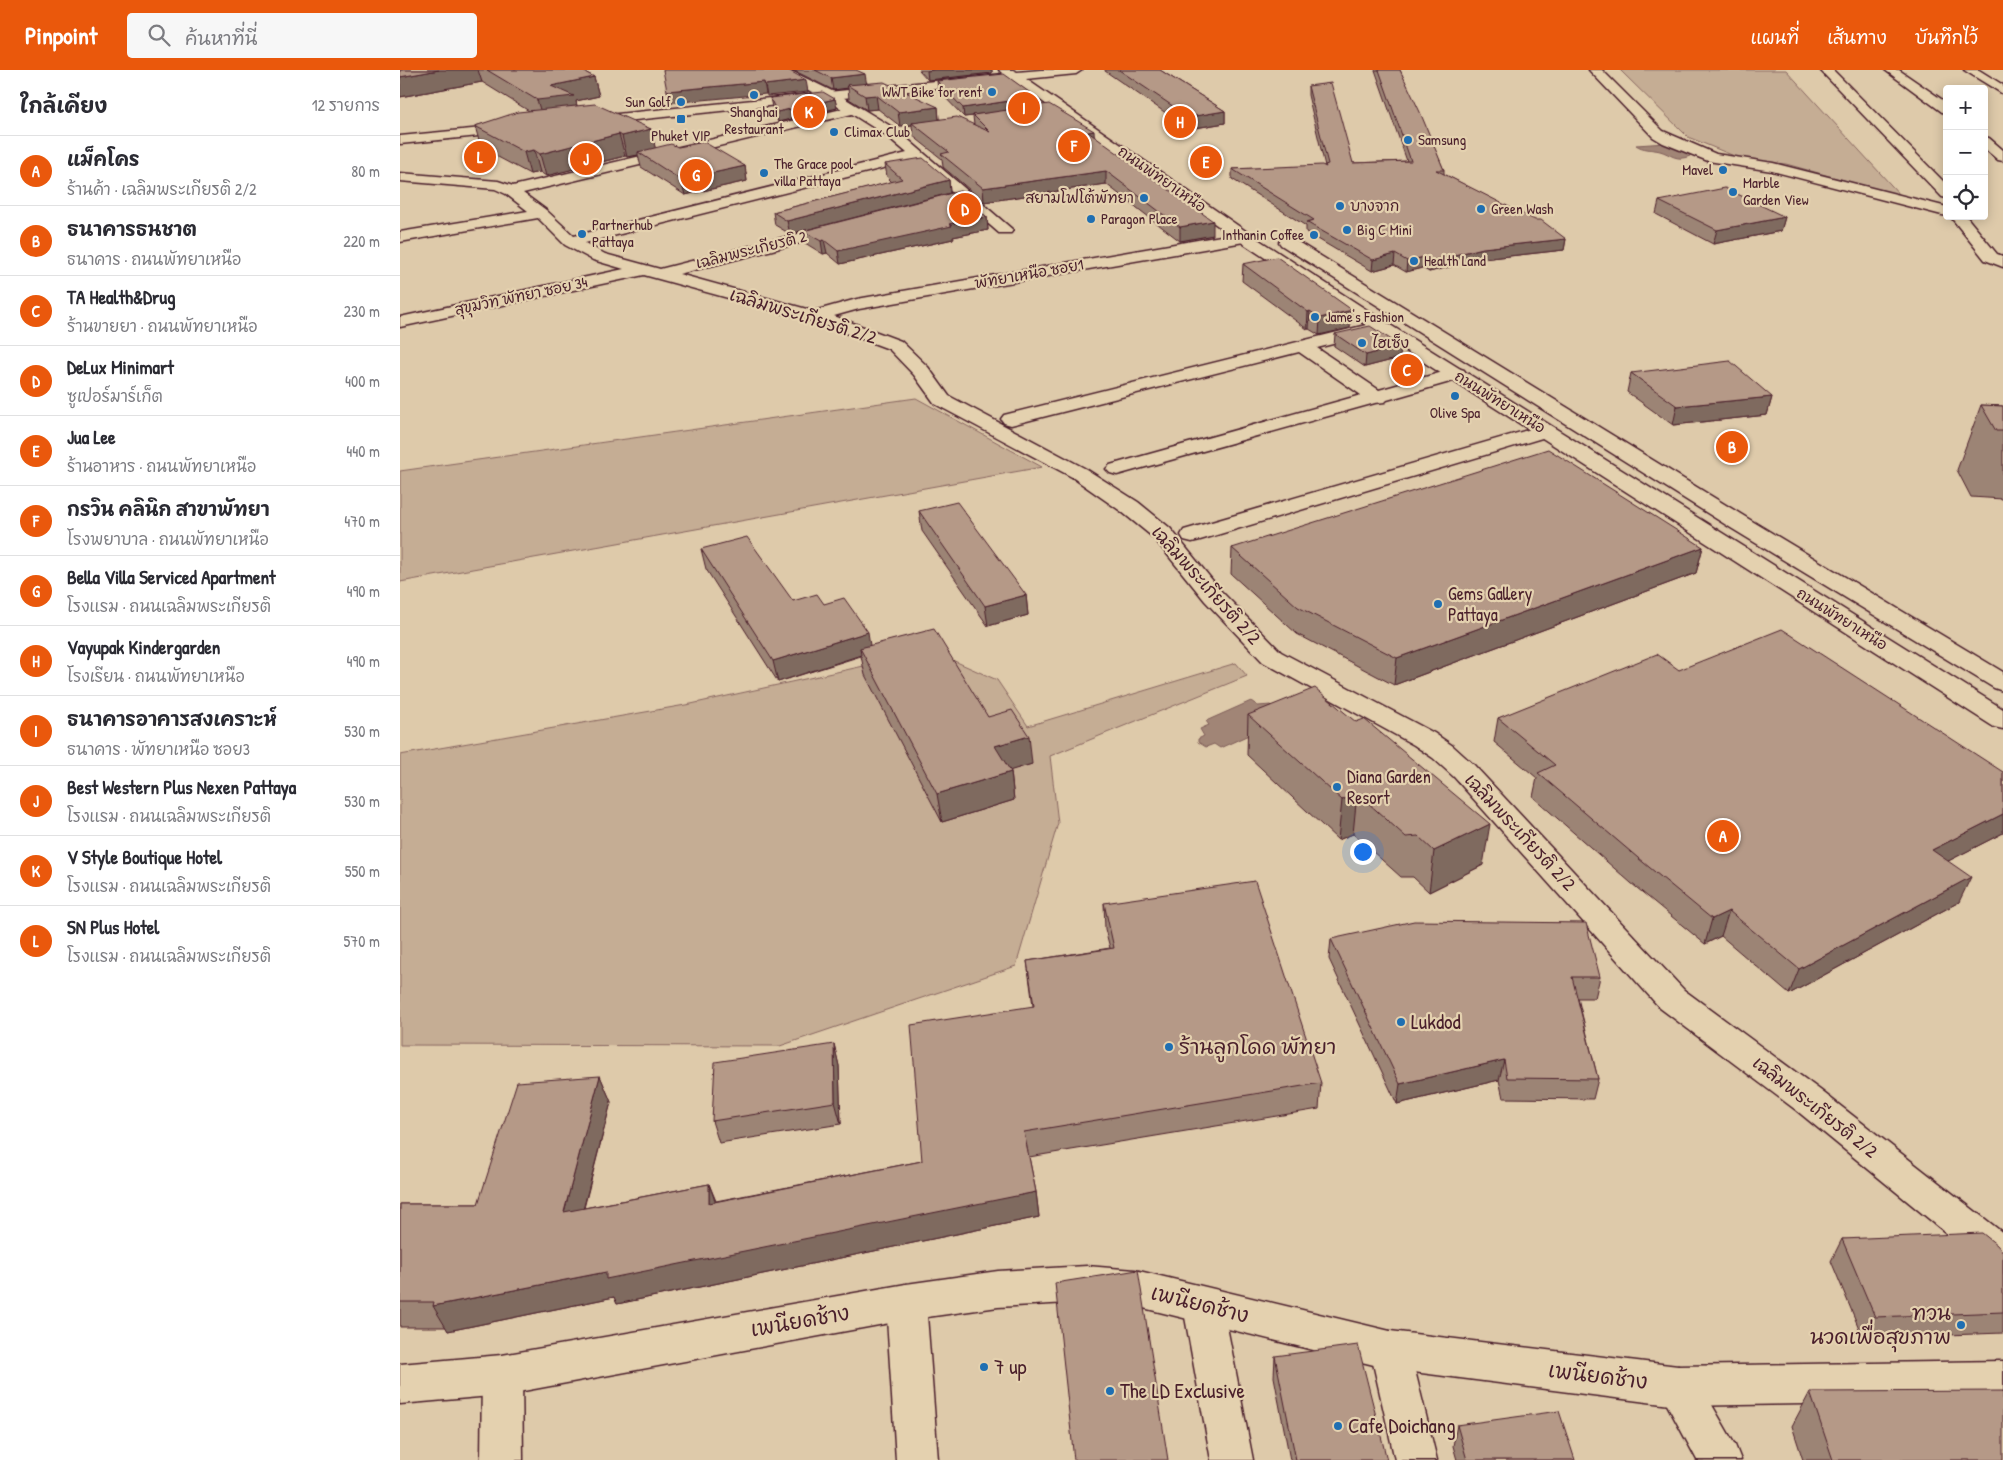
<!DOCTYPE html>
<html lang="th">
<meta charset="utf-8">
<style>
:root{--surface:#fff;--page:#f7f7f7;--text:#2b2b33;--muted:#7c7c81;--line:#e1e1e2;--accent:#ea580c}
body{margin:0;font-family:"Patrick Hand","Playpen Sans Thai",sans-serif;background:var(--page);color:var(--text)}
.controls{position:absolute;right:15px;top:15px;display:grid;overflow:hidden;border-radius:5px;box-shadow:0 2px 12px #0003}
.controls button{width:45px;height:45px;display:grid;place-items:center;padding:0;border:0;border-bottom:1px solid var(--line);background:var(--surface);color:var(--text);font:25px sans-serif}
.you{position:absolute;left:962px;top:781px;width:18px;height:18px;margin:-12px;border:4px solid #fff;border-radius:50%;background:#1a73e8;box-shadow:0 0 0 8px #1a73e833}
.badge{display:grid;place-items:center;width:32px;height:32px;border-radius:50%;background:var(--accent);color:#fff;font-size:16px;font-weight:700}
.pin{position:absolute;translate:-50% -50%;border:2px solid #fff;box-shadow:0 1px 5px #0006}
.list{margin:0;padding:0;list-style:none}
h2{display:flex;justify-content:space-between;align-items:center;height:65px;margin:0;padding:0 20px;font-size:21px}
h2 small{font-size:16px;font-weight:400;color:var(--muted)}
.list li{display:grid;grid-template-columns:32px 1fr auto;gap:15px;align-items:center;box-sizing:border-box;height:70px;padding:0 20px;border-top:1px solid var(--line)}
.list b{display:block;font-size:19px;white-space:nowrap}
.list p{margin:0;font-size:16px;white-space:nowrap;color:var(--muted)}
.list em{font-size:16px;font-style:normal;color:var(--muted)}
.icon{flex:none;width:28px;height:28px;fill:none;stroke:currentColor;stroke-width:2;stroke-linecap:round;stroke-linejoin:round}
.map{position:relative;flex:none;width:1603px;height:1390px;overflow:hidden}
header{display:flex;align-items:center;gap:30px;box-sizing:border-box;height:70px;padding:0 25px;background:var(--accent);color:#fff}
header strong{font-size:24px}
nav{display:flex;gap:28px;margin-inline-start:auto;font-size:18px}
.search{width:350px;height:45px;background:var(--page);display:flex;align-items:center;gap:12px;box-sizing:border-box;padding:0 18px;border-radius:5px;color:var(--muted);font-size:19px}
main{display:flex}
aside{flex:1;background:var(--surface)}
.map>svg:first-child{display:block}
.green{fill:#c5ad94;stroke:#886660}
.water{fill:#a18576;stroke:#7e5c58}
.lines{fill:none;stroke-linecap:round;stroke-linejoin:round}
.street-casing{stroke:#4a1f2b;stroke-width:3}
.secondary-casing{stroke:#4a1f2b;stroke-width:3}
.street{fill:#e4d1af;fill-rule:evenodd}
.secondary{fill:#e4d1af;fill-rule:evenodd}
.wall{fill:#9c8474;stroke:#4a1f2b}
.shaded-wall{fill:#7f6b5e;stroke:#4a1f2b}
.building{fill:#b59987;stroke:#4a1f2b}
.poi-dot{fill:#1f6fb2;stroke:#e4d1af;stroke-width:2}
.labels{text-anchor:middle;stroke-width:4.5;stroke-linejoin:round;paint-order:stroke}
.far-poi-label{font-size:15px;fill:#4a1f2b;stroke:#e4d1af;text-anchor:start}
.far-street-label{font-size:15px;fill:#4a1f2b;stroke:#e4d1af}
.street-label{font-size:18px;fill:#4a1f2b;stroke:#e4d1af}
.poi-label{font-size:18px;fill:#4a1f2b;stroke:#e4d1af;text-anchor:start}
.near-poi-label{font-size:21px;fill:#4a1f2b;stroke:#e4d1af;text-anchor:start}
.near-street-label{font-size:21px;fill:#4a1f2b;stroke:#e4d1af}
</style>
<header>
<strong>Pinpoint</strong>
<div class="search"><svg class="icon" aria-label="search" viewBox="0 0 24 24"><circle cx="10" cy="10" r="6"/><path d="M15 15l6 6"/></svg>ค้นหาที่นี่</div>
<nav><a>แผนที่</a><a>เส้นทาง</a><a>บันทึกไว้</a></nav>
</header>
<main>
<aside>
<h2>ใกล้เคียง<small>12 รายการ</small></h2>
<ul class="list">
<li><span class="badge">A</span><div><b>แม็คโคร</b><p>ร้านค้า · เฉลิมพระเกียรติ 2/2</p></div><em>80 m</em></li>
<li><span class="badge">B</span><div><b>ธนาคารธนชาต</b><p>ธนาคาร · ถนนพัทยาเหนือ</p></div><em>220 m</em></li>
<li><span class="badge">C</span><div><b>TA Health&amp;Drug</b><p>ร้านขายยา · ถนนพัทยาเหนือ</p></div><em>230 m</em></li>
<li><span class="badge">D</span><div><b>DeLux Minimart</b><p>ซูเปอร์มาร์เก็ต</p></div><em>400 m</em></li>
<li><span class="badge">E</span><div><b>Jua Lee</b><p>ร้านอาหาร · ถนนพัทยาเหนือ</p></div><em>440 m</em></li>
<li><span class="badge">F</span><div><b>กรวิน คลินิก สาขาพัทยา</b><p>โรงพยาบาล · ถนนพัทยาเหนือ</p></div><em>470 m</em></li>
<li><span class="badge">G</span><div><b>Bella Villa Serviced Apartment</b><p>โรงแรม · ถนนเฉลิมพระเกียรติ</p></div><em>490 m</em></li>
<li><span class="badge">H</span><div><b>Vayupak Kindergarden</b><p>โรงเรียน · ถนนพัทยาเหนือ</p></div><em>490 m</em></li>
<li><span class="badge">I</span><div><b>ธนาคารอาคารสงเคราะห์</b><p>ธนาคาร · พัทยาเหนือ ซอย3</p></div><em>530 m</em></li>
<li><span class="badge">J</span><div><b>Best Western Plus Nexen Pattaya</b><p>โรงแรม · ถนนเฉลิมพระเกียรติ</p></div><em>530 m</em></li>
<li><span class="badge">K</span><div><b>V Style Boutique Hotel</b><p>โรงแรม · ถนนเฉลิมพระเกียรติ</p></div><em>550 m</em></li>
<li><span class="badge">L</span><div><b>SN Plus Hotel</b><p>โรงแรม · ถนนเฉลิมพระเกียรติ</p></div><em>570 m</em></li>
</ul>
</aside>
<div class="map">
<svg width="1603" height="1390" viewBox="0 0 1603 1390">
<rect width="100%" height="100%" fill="#decaaa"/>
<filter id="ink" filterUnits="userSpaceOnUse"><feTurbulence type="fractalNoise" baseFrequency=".02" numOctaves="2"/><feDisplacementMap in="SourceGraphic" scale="10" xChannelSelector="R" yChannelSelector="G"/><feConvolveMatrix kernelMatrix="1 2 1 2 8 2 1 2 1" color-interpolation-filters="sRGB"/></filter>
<g filter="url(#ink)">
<path class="green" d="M1220,0H1386L1501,126L1386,94L1344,90L1288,67Z
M516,328L642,397L0,512V401Z
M532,581L597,610L628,656L836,593L847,606L650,686L658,753L616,896L380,976L0,975V685L291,634Z"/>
<path class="water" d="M1266,73L1290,82V86C1276,92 1271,84 1260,81C1252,79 1243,80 1236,75Z
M851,631L858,636L871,635L886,648L820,678L814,674L806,677L798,672V669L804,666L800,659L809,655L806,651Z"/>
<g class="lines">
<defs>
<path id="street" d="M373,0H389L436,23L497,60L613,160L611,163H599L515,90L185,173L205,184L260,199L441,153L447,155L449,158L447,161L279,204L414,241L457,229L844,162L850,164L852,167L850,170L844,172L459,239L434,246L501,271L528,297L549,326L686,399L738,432L770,458L821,521L881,582L1034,663L1053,676L1074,695L1284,920L1420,1020L1603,1163V1203L1589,1198L1396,1040L1260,938L1054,707L1033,688L1014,675L863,592L805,531L754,468L722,442L672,407L535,334L514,305L489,279L419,253L244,205L0,257V247L224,199L193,190L165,175L138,148L0,172V162L128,141L106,124L95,119L0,111V103L98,111L113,116L442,39ZM452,44L487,66L507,83L174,166L146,140L123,123Z
M1189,0H1202L1263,61L1316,84L1373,93L1547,137V146H1548L1542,145L1372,101L1308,91L1263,73L1253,67Z
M1420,0H1433L1547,115V128L1542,127Z
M1485,0H1499L1547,33V43L1542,42Z
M1564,0H1579L1603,15V24Z
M1584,67L1589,68L1603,80V91L1598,90L1584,78Z
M1550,146H1566L1597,184L1603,186V197L1585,190Z
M970,254L976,255L979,259L976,263L917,278L979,320L1057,298L1064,300L1066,304L1064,308L987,330L985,332L975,333L717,405L710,403L706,399L710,395L961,325L899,282L611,355L604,353L601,349L604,345Z
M1145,355L1152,357L1155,361L1152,365L800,470L792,472L784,470L781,465L784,460Z
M506,1214L520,1219L526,1232L538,1390H496L486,1232L492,1219Z
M803,1218L817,1223L823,1236L853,1390H811L783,1236L789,1223Z
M990,1261L1004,1267L1010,1280L1037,1390H995L970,1280L976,1267Z
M102,1285L116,1291L122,1305L123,1390H81L82,1305L88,1291Z
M1278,1296L1293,1302L1335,1375L1341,1390H1297L1257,1316L1263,1302Z"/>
<path id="secondary" d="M599,0H613L617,2L641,0H682L676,4L626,9L850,164L987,253L1603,639V659L1594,657L975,261L838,170L612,10L188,55L181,51L188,47L603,4Z
M113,55L120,59L118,62L0,74V66Z
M887,167L893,169L1347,448L1603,602V621L1594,618L1331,458L881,175L879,172L881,169Z
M687,1196L735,1200L990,1261L1278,1296L1603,1291V1331L1278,1336L990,1299L735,1236L687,1232L598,1237L506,1250L102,1325L0,1334V1294L102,1285L506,1214L598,1201Z"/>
</defs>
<use href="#street" class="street-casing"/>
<use href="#secondary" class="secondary-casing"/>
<use href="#street" class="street"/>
<use href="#secondary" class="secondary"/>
</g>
<path class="wall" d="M0,0H181L194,7L199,26L176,31L177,36L251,59L255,78L278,77L345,96L347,111L285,125L241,97L238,85L227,87L225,86L146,106L140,102L130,104L81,78L75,56L129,41L82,12L0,27Z
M393,0H456L467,13L538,37L539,49L574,55L573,46L564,47L538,20L537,11L637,36L695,67L813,165L780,171L706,114L584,132L543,97L542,89L513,66L512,55L500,56L478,39L467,40L449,29L448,18L433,20Z
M519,0H592V3L528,10Z
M705,0H760L825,41V53L789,59L705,1Z
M975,0H1000L1044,100V104L1166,169L1164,180L1082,189L1029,202L1022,198L1006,202L994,195L972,201L906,162V156L832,109V99L925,96L908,25V16L953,93L1007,91Z
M370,28L435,29L437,38L378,52L372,37Z
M485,94L549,110L550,123L563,127L587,147L588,160L553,167V169L440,194L427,183L423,184L405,173L403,161L390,164L375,155L373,142L492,112L487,107Z
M1259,131L1385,147L1381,161L1313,174L1256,144Z
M843,194L950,258L919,265L909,259H907L842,211Z
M935,264L1000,288L965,297L934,276Z
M1231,303L1372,327L1367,345L1273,355L1227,322Z
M1581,335L1603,336V429L1571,427L1557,400Z
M519,441L626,525L628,545L588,556L522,461Z
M1303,477L1296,503L994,615L897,564L831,504L832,478Z
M301,479L393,531L424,534L470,576L588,647L632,694L610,700L611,702L614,730L542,752L465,605L461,586L378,612L306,499Z
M1279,600L1603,702V763L1548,791L1559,832L1389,924L1321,866L1305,874L1231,813L1133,727L1137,708L1094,672L1098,648Z
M848,645L1083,795L1029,822L1013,807H1001L953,764L938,770L847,685Z
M704,833L921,1013L919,1039L629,1087L636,1122L639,1147L217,1234L214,1227L48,1261L46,1257H0V1134H78L200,1006L211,1032L184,1138L309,1114L316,1131L522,1091L633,936L627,891L710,878L705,859Z
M931,869L1200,907L1195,928H1178L1198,1009L1193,1029L1103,1028L1099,1010L997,1034L929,889Z
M434,974L439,996L441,1054L319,1073L312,1051Z
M1442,1169L1603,1182V1263L1463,1268L1431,1191Z
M875,1286L987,1390H890L874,1307Z
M1410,1322L1603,1390H1403L1392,1356Z
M1057,1355L1175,1390H1057L1053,1376Z"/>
<path class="shaded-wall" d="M39,0H78L82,12L0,27V7Z
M534,0H592V3L528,10L527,1Z
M465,4L467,16L447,15L448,18L433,20L431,8Z
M194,7L199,26L176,31L179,46L143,49L137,30L151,16Z
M406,10L408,22L367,26L365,15Z
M364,12L366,24L270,33L267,21Z
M476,25L478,39L467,40L465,26Z
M636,27L637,37L573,45V46L564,47L563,38Z
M435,29L437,38L378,52L377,42Z
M538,37L539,51L512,53V55L500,56L498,42Z
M825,41V53L789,59V47Z
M251,59L256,81L238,82V85L227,87L222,66Z
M694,61L695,74L688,62Z
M219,64L225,86L146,106L140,84Z
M134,80L140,102L130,104L124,82Z
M345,96L347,111L285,125L281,110Z
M706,101V114L584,132L583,118Z
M549,110L550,123L390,164L387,151Z
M587,147L588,160L553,167V169L440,194L438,181L549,154Z
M1385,147L1381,161L1313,174L1317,160Z
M813,151V165L780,171V157Z
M1166,169L1164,180L1082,189L1029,202L1030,191L1083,178Z
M424,170L427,183L423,184L421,171Z
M995,184L994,195L972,201L973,190Z
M1024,187L1022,198L1006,202L1007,191Z
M952,240L950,258L919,265L920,248Z
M910,241L909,259H907L908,242Z
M1001,276L1000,288L965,297L966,285Z
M1372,327L1367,345L1273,355L1277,336Z
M1303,477L1296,503L994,615L997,588Z
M626,525L628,545L588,556L585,536Z
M468,562L471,582L460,578L461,585L378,612L373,591Z
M629,666L632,694L599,704L595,676Z
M611,702L614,730L542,752L537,724Z
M957,723L953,764L938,770L942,730Z
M1603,744V763L1521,805L1532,780Z
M1090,754L1083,795L1029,822L1034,781Z
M1571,807L1559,832L1389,924L1399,899Z
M1329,841L1321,866L1305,874L1312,849Z
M434,974L439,996L441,1054L435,1032Z
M1104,990L1099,1010L997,1034L1000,1014Z
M200,1006L211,1032L176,1167L164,1142Z
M309,1114L318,1139L309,1133Z
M636,1122L639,1147L217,1234L214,1227L48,1261L33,1236L206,1202Z"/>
<path class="building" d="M0,0H39L0,7Z
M87,0H181L194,7L151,16L174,26L137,30Z
M263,0H388L406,10L365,15L364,12L267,21Z
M415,0H456L465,4L431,8Z
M719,0H760L825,41L789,47Z
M979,0H1000L1020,42L1044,100H1036L1135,150H1141L1166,169L1083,178L1030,191L1024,187L1007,191L995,184L973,190L906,152L914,150L832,99L922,95L926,97L925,95L928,94L908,16L931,13L953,93L1011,91Z
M604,4L636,27L563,38L537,11Z
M484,12L538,37L498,42L476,25L465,26L447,15Z
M423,22L435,29L377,42L370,28Z
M195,34L251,59L222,66L219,64L140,84L134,80L124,82L75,56L118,42Z
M649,34L694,61L688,62L813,151L780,157L706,101L583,118L541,84L549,82L512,53L557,47L590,62L573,45Z
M304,72L345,96L281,110L238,82L271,74L278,77Z
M523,88L549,110L387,151L373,142L502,109L485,94Z
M1325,118L1385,147L1317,160L1259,131Z
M560,121L563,123H558L587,147L549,154L552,156L438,181L424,170L421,171L403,161Z
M877,187L952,240L920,248L910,241L908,242L843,194Z
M970,256L1001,276L966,285L935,264Z
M1330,291L1372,327L1277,336L1231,303Z
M1581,335L1603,336V361H1596Z
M1148,379L1303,477L997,588L898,537L832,478Z
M557,432L626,525L585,536L519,441Z
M347,467L393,531L417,524L424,534L444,528L468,562L373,591L301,479Z
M534,559L588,647L612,640L629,666L595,676L611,702L537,724L460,578Z
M1382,559L1603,702V744L1532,780L1571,807L1399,899L1329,841L1312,849L1238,788L1138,703L1155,695L1098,648L1257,584L1279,600Z
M915,618L956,652L964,649L1090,754L1034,781L1018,766L1006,767L957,723L942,730L848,645Z
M855,811L921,1013L624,1062L636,1122L206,1209V1202L33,1236L34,1232H0V1134H78L117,1012L200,1006L164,1142L309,1114V1133L522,1091L511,955L634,936L627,891L714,878L704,833Z
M1014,851L1186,853L1200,907H1172L1198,1009L1107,1008L1104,990L1000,1014L931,869Z
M434,974L435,1032L312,1051L315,992Z
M1582,1163L1597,1175L1603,1182V1242L1475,1247L1442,1169Z
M738,1200L768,1390H674L655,1213Z
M958,1275L987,1390H896L875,1286Z
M1603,1321V1390H1433L1410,1322Z
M1159,1341L1175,1390H1067L1057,1355Z"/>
</g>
<g class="poi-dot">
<circle cx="592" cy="22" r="5"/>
<circle cx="354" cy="25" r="5"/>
<circle cx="281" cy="32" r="5"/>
<rect x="276" y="44" width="10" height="10" rx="2.5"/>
<circle cx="434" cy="62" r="5"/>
<circle cx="1008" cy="70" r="5"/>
<circle cx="1323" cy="100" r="5"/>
<circle cx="364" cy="103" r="5"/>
<circle cx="1333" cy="122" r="5"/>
<circle cx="744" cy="128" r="5"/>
<circle cx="940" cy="136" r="5"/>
<circle cx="1081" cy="139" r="5"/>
<circle cx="691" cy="149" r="5"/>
<circle cx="947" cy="160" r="5"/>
<circle cx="182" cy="164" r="5"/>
<circle cx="914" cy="165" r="5"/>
<circle cx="1014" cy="191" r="5"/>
<circle cx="915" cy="247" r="5"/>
<circle cx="962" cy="273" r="5"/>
<circle cx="1055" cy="326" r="5"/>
<circle cx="1038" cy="534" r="5"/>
<circle cx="937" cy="717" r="5"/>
<circle cx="1001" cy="952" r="5"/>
<circle cx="769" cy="977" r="5"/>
<circle cx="1561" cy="1255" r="5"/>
<circle cx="584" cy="1297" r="5"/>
<circle cx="710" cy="1321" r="5"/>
<circle cx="938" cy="1356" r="5"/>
</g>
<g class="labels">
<g class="far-poi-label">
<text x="582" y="27" text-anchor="end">WWT Bike for rent</text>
<text x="271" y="37" text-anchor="end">Sun Golf</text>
<text x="354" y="47" text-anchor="middle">Shanghai<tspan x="354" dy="17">Restaurant</tspan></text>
<text x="444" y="67">Climax Club</text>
<text x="281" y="71" text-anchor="middle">Phuket VIP</text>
<text x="1018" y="75">Samsung</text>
<text x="374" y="99">The Grace pool<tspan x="374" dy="17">villa Pattaya</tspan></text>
<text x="1313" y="105" text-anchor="end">Mavel</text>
<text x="1343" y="118">Marble<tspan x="1343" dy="17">Garden View</tspan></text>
<text x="734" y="133" text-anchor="end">สยามโฟโต้พัทยา</text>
<text x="950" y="141">บางจาก</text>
<text x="1091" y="144">Green Wash</text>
<text x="701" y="154">Paragon Place</text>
<text x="192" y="160">Partnerhub<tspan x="192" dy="17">Pattaya</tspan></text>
<text x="957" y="165">Big C Mini</text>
<text x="904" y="170" text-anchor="end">Inthanin Coffee</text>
<text x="1024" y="196">Health Land</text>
<text x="925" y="252">Jame's Fashion</text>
<text x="972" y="278">ไฮเซ็ง</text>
<text x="1055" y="348" text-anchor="middle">Olive Spa</text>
</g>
<g class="far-street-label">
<text transform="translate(762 109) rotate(35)" y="5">ถนนพัทยาเหนือ</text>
<text transform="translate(351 180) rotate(-14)" y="5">เฉลิมพระเกียรติ 2</text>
<text transform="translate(629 204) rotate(-10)" y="5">พัทยาเหนือ ซอย1</text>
<text transform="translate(121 226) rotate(-12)" y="5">สุขุมวิท พัทยา ซอย 34</text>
<text transform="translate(1100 332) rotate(32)" y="5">ถนนพัทยาเหนือ</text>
<text transform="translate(1442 549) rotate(32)" y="5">ถนนพัทยาเหนือ</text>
</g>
<g class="street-label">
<text transform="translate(403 246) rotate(17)" y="6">เฉลิมพระเกียรติ 2/2</text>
<text transform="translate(806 515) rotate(48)" y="6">เฉลิมพระเกียรติ 2/2</text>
<text transform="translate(1120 762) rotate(47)" y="6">เฉลิมพระเกียรติ 2/2</text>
<text transform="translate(1415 1037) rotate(38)" y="6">เฉลิมพระเกียรติ 2/2</text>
</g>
<g class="poi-label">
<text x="1048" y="530">Gems Gallery<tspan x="1048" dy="21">Pattaya</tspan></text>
<text x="947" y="713">Diana Garden<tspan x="947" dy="21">Resort</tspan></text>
</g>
<g class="near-poi-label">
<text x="1011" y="959">Lukdod</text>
<text x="779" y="984">ร้านลูกโดด พัทยา</text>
<text x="1551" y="1250" text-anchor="end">ทวน<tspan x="1551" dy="24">นวดเพื่อสุขภาพ</tspan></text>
<text x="594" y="1304">7 up</text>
<text x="720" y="1328">The LD Exclusive</text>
<text x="948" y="1363">Cafe Doichang</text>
</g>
<g class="near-street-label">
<text transform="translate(800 1234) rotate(14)" y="7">เพนียดช้าง</text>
<text transform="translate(400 1251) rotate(-10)" y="7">เพนียดช้าง</text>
<text transform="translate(1198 1306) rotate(7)" y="7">เพนียดช้าง</text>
</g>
</g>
</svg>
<div class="controls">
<button>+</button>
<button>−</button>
<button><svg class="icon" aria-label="locate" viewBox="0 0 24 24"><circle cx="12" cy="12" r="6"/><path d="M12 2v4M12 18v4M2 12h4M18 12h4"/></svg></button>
</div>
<div class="you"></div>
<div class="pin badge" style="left:1323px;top:766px">A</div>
<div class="pin badge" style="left:1332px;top:377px">B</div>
<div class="pin badge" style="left:1007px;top:300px">C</div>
<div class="pin badge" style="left:565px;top:139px">D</div>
<div class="pin badge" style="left:806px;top:92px">E</div>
<div class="pin badge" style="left:674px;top:76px">F</div>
<div class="pin badge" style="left:296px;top:105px">G</div>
<div class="pin badge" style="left:780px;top:52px">H</div>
<div class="pin badge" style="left:624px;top:38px">I</div>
<div class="pin badge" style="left:186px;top:89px">J</div>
<div class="pin badge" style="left:409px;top:42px">K</div>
<div class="pin badge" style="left:80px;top:87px">L</div>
</div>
</main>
